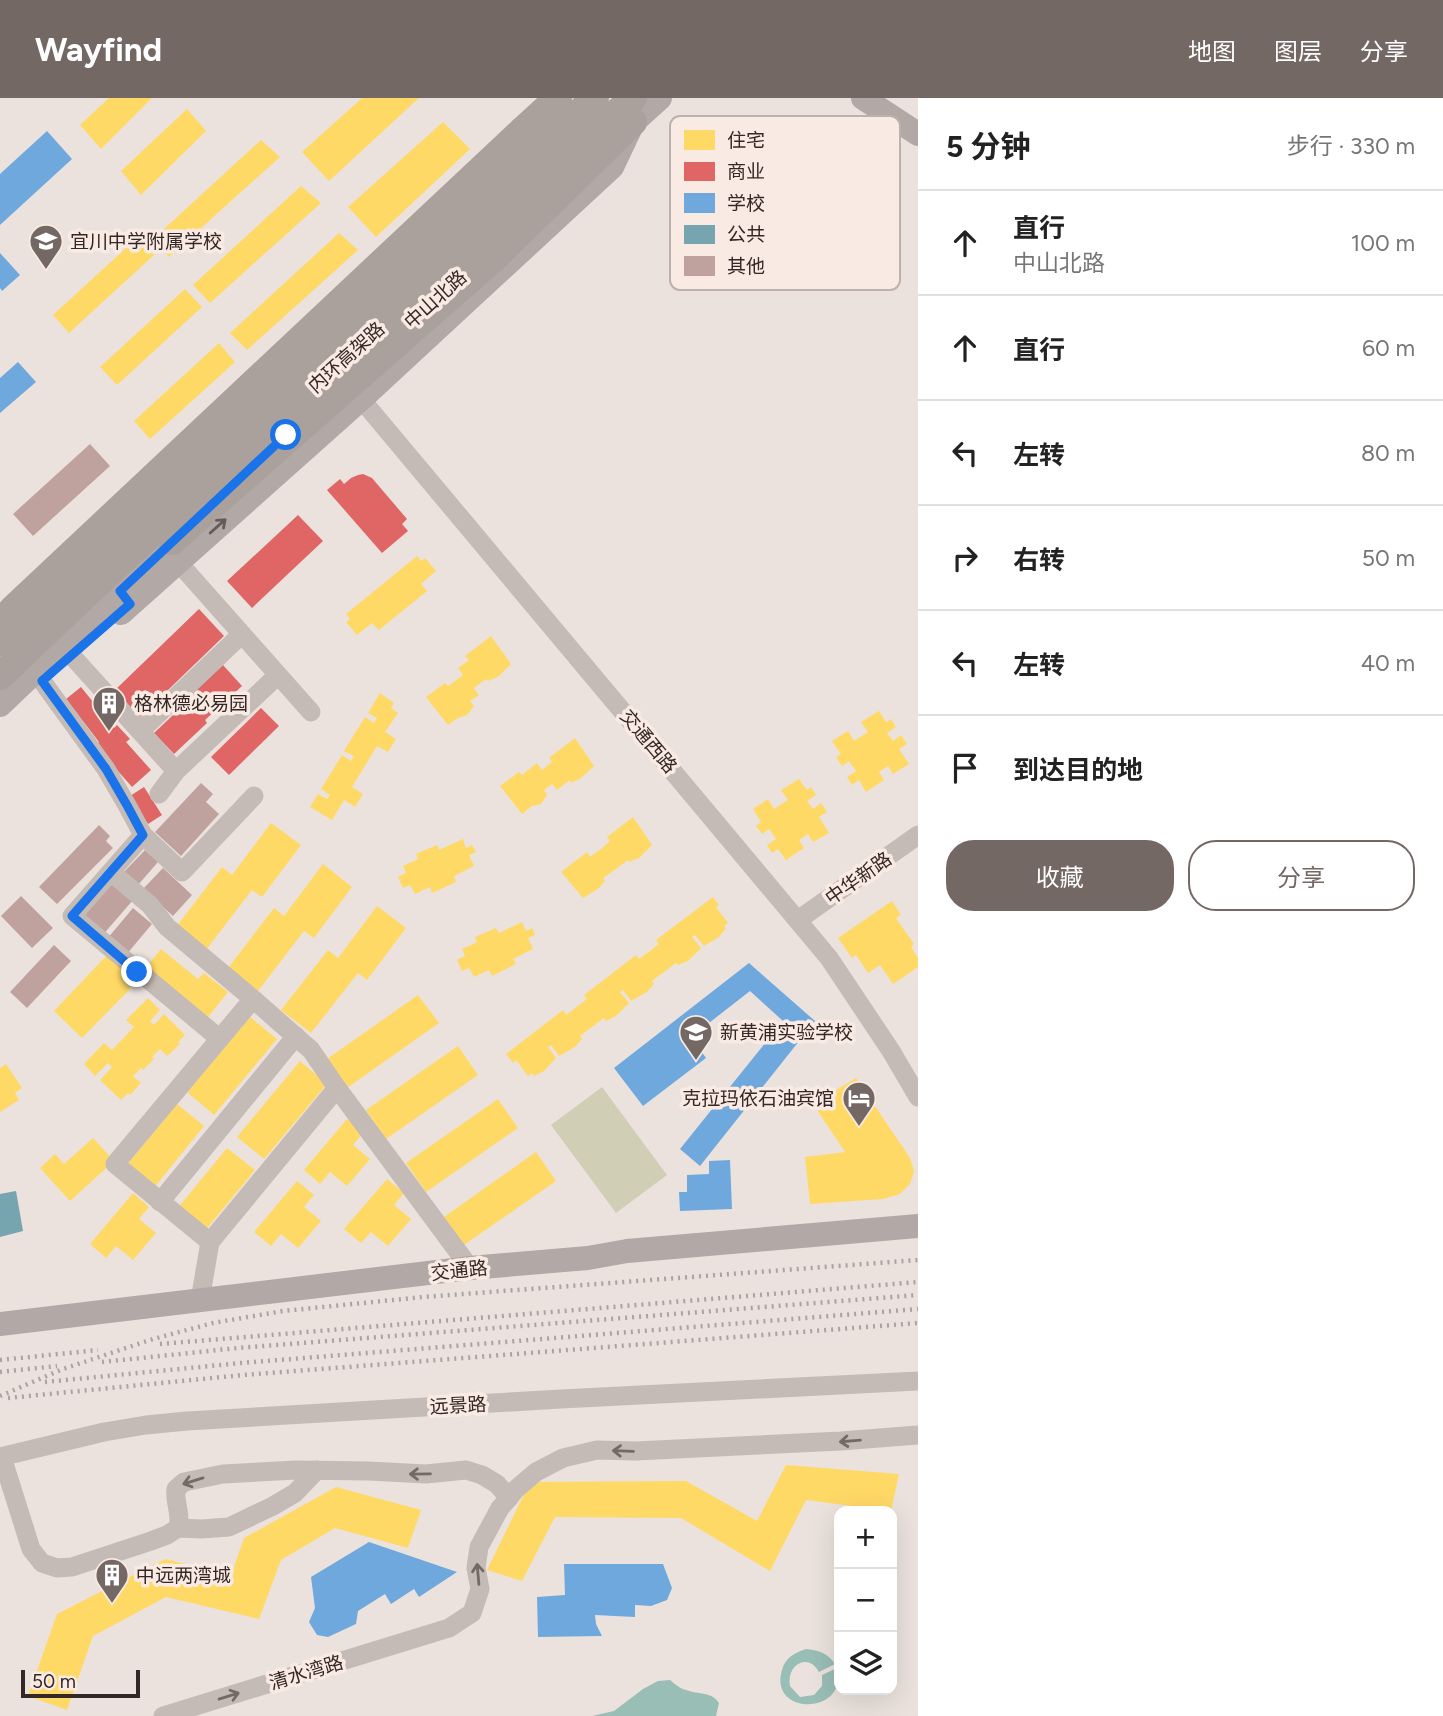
<!DOCTYPE html>
<html lang="zh">
<meta charset="utf-8">
<style>
:root{--surface:#fff;--page:#f6f6f6;--text:#222;--muted:#767676;--line:#e0e0e0;--accent:#746865}
body{margin:0;font-family:Figtree,"Noto Sans SC",sans-serif;background:var(--page);color:var(--text)}
.controls{position:absolute;right:21px;bottom:21px;display:grid;overflow:hidden;border-radius:14px;box-shadow:0 7px 28px #0002}
.controls button{width:63px;height:63px;display:grid;place-items:center;padding:0;border:0;border-bottom:2px solid var(--line);background:var(--surface);color:var(--text);font:35px sans-serif}
.scale{position:absolute;left:21px;bottom:18px;width:119px;box-sizing:border-box;padding-left:7px;border:4px solid #342725;border-top:0;font-size:19px;line-height:24px;white-space:nowrap;color:#342725;-webkit-text-stroke:5px #f9ebe3;paint-order:stroke}
.stop{position:absolute;width:21px;height:21px;margin:-16px;border:5px solid #1a73e8;border-radius:50%;background:#fff}
.stop.end{background:#1a73e8;border-color:#fff;box-shadow:0 2px 7px #0008}
.list{margin:0;padding:0;list-style:none}
h2{display:flex;justify-content:space-between;align-items:center;height:91px;margin:0;padding:0 28px;font-size:30px}
h2 small{font-size:23px;font-weight:400;color:var(--muted)}
.list li{display:grid;grid-template-columns:46px 1fr auto;gap:21px;align-items:center;box-sizing:border-box;height:105px;padding:0 28px;border-top:2px solid var(--line)}
.list b{display:block;font-size:26px;white-space:nowrap}
.list p{margin:0;font-size:23px;white-space:nowrap;color:var(--muted)}
.list em{font-size:23px;font-style:normal;color:var(--muted)}
.actions{display:flex;gap:14px;padding:21px 28px}
.actions a{flex:1;padding:16px 0;border:2px solid var(--accent);border-radius:28px;text-align:center;font-size:24px;color:var(--accent)}
.actions .main{background:var(--accent);color:#fff}
.icon{flex:none;width:38px;height:38px;fill:none;stroke:currentColor;stroke-width:2;stroke-linecap:round;stroke-linejoin:round}
.map{position:relative;flex:none;width:918px;height:1618px;overflow:hidden}
header{display:flex;align-items:center;gap:42px;box-sizing:border-box;height:98px;padding:0 35px;background:var(--accent);color:#fff}
header strong{font-size:33px}
nav{display:flex;gap:38px;margin-inline-start:auto;font-size:24px}
main{display:flex}
aside{flex:1;background:var(--surface)}
.map>svg:first-child{display:block}
.green{fill:#d0cfb6}
.water{fill:#99beb6}
.homes{fill:#ffd966}
.shops{fill:#e06666}
.schools{fill:#6fa8dc}
.public{fill:#76a5af}
.building{fill:#bfa29e}
.lines{fill:none;stroke-linecap:round;stroke-linejoin:round}
.minor{stroke:#c4bab6;stroke-width:19}
.major{stroke:#b2a9a6;stroke-width:24}
.highway{stroke:#aaa19d;stroke-width:28}
.rail{stroke:#aba3a1;stroke-width:4.5;stroke-dasharray:2 5;stroke-linecap:butt}
.highway-bridge{stroke:#aaa19d;stroke-width:28}
.oneway{stroke:#665b59}
.oneway2{stroke:#756966}
.route{stroke:#1a73e8;stroke-width:9}
.labels{text-anchor:middle;stroke-width:7;stroke-linejoin:round;paint-order:stroke}
.poi-label{font-size:19px;fill:#342725;stroke:#f9ebe3;text-anchor:start}
.street-label{font-size:19px;fill:#342725;stroke:#f9ebe3}
.key{fill:#f9ebe3;stroke:#beb0aa;stroke-width:2}
.key-label{font-size:19px;fill:#342725}
</style>
<header>
<strong>Wayfind</strong>
<nav><a>地图</a><a>图层</a><a>分享</a></nav>
</header>
<main>
<div class="map">
<svg width="918" height="1618" viewBox="0 0 918 1618">
<rect width="100%" height="100%" fill="#ebe2dd"/>
<path class="green" d="M602,989L667,1077L616,1115L551,1027Z"/>
<path class="water" d="M806,1551C818,1552 828,1555 835,1566L819,1574C808,1554 786,1567 790,1588L800,1599L814,1597L822,1588V1577L837,1570C849,1618 768,1618 782,1572C785,1560 794,1555 806,1551Z
M670,1582C675,1586 679,1590 686,1592C699,1597 711,1593 719,1605L716,1618H592L614,1613L643,1591L658,1583Z"/>
<path class="homes" d="M109,0H152L101,51L80,27Z
M362,0H419L329,83L302,54Z
M187,11L206,33L141,97L121,73Z
M443,24L470,51L376,139L348,109Z
M261,42L280,59L169,159L153,141Z
M301,88L321,105L210,205L193,187Z
M339,135L358,152L247,252L230,235Z
M138,139L154,157L69,235L53,217Z
M185,191L202,209L117,287L100,269Z
M219,245L235,264L150,341L134,323Z
M417,458L421,463L425,460L436,473L421,486L427,493L379,532L372,525L357,537L346,524L350,521L346,516Z
M491,538L511,566L498,579L488,583L486,581L474,590L479,597L470,603L474,608L467,617L458,620L448,627L426,599L445,585L448,588L463,577L458,570L469,562L465,558Z
M380,595L394,605L391,610L398,615L385,634L396,641L388,654L377,648L352,689L363,696L355,709L344,702L332,722L310,709L318,696L327,701L330,697L321,691L342,657L351,663L354,658L344,653L365,619L374,625L377,620L368,615Z
M879,613L886,624L891,621L896,629L887,635L893,643L901,637L907,646L899,651L909,666L893,676L888,668L879,674L884,682L866,694L859,682L852,687L847,679L856,673L849,663L842,668L836,659L841,656L832,643L848,633L854,643L868,634L861,624Z
M575,640L594,668L581,680L571,685L570,682L557,692L552,686L544,692L547,697L541,706L532,708L522,716L500,688L519,674L522,677L537,665L542,672L552,664L549,660Z
M799,681L807,692L811,689L816,697L807,703L813,711L821,705L827,714L819,719L829,735L813,744L808,736L799,742L804,750L786,762L778,751L772,755L767,747L776,741L769,731L762,736L756,728L761,724L753,711L768,701L774,711L788,702L781,692Z
M633,719L652,747L639,760L629,764L628,762L616,771L603,780L605,783L598,791L583,800L561,774L587,754L590,759L601,751L610,743L607,739Z
M271,725L301,747L262,799L252,792L206,852L176,829L222,769L232,777Z
M463,741L466,750L472,747L476,754L469,757L474,768L454,778L456,784L432,795L430,789L415,796L410,787L403,790L398,779L406,775L403,768L418,761L416,756L437,747L439,752Z
M323,766L352,789L314,840L304,833L258,893L228,870L274,810L284,818Z
M713,799L719,807L716,809L728,825L724,828L726,830L719,839L704,848L695,837L692,839L701,850L688,863L678,867L676,865L652,883L654,886L647,894L631,903L623,892L620,894L629,905L616,918L606,923L604,920L580,938L582,941L575,949L559,958L551,947L548,949L556,960L544,973L534,978L532,975L528,978L516,962L513,965L506,956L563,912L566,917L587,901L584,897L636,857L639,861L659,846L656,842Z
M892,803L901,817L896,820L914,846L911,849L918,860V869L893,886L880,867L868,875L856,857L852,860L838,840Z
M377,808L406,830L367,882L358,875L311,935L281,912L328,852L338,860Z
M522,824L526,833L532,830L535,837L528,840L533,851L513,861L516,866L492,878L489,872L474,879L469,870L462,873L457,862L465,858L462,851L477,844L475,839L496,830L499,835Z
M161,851L198,881L204,875L228,894L205,923L143,873Z
M108,856L129,876L123,882L131,890L82,940L54,913Z
M418,897L439,925L347,990L327,961Z
M148,900L160,912L150,923L154,927L164,916L185,937L178,944L180,946L167,958L160,951L152,959L154,961L143,972L141,970L133,978L141,985L130,997L128,995L121,1002L100,982L112,969L108,965L95,978L84,966L104,945L112,952L134,929L126,922Z
M250,919L277,941L214,1017L187,994Z
M458,948L478,977L386,1041L366,1012Z
M300,963L327,986L264,1061L237,1039Z
M6,966L22,990L15,995L19,1002L0,1014V970Z
M856,980L910,1060L914,1073L910,1086L900,1096L883,1101L810,1106L805,1059L845,1054L813,1006Z
M498,1001L518,1030L426,1094L406,1065Z
M177,1006L204,1028L153,1091L126,1068Z
M347,1021L363,1035L353,1047L370,1061L347,1088L330,1074L320,1086L304,1072Z
M93,1040L114,1063L70,1103L40,1070L55,1056L64,1066Z
M227,1050L255,1072L204,1134L176,1112Z
M536,1054L556,1083L464,1147L444,1119Z
M387,1081L404,1095L394,1107L411,1121L388,1148L371,1134L361,1145L344,1131Z
M297,1083L314,1097L304,1109L321,1123L298,1150L281,1136L271,1148L254,1134Z
M133,1095L149,1109L139,1121L156,1135L133,1162L116,1148L106,1160L90,1146Z
M786,1367L899,1376L891,1413L806,1402L770,1473L681,1420L555,1419L522,1483L487,1472L530,1384L686,1383L757,1423Z
M336,1389L421,1412L408,1450L335,1430L281,1462L259,1521L166,1499L93,1538L67,1612L28,1598L57,1516L165,1461L231,1477L244,1440Z"/>
<path class="shops" d="M363,376L372,380L407,421L402,426L408,433L382,455L327,392L340,381L344,386L351,380L358,377Z
M298,417L323,443L252,510L227,483Z
M199,511L224,538L140,619L114,593Z
M223,567L242,588L205,622L207,625L174,656L154,635L188,603L186,601Z
M81,589L114,630L117,627L130,641L126,644L151,672L132,689L95,647L99,644L66,601Z
M261,610L279,628L229,677L211,659Z
M144,689L162,717L148,726L130,698Z"/>
<path class="schools" d="M47,33L72,61L0,127V76Z
M0,155L20,177L2,193L0,190Z
M18,264L36,284L0,315V280Z
M749,865L815,923L700,1068L680,1051L783,923L750,893L691,939L706,960L643,1008L614,970Z
M730,1062L732,1111L680,1113L679,1094H687V1077L709,1076V1063Z
M369,1444L457,1474L419,1499L414,1491L391,1506L385,1496L358,1513L356,1526L328,1539L317,1537L309,1524L315,1510L311,1479Z
M564,1466H663L672,1490L667,1502L651,1508L635,1507V1519L595,1517L596,1526L602,1538L538,1539L537,1499L565,1497Z"/>
<path class="public" d="M16,1093L23,1133L0,1139V1096Z"/>
<path class="building" d="M90,346L110,368L33,438L13,416Z
M201,685L213,696L206,704L219,716L181,758L155,734Z
M99,727L110,738L106,743L113,750L57,806L39,789Z
M145,752L158,764L138,787L124,774Z
M163,770L192,797L173,818L143,791Z
M111,783L133,802L101,839L79,820Z
M21,798L53,830L32,850L1,818Z
M133,810L152,826L126,857L107,841Z
M54,847L71,863L27,910L10,894Z"/>
<g class="lines">
<path class="minor" d="M361,301L829,860L891,953L918,999
M178,464L311,614
M72,558L176,673
M42,583L106,671L128,709L143,737L182,774L254,698
M140,633L242,536
M159,696L176,673L278,577
M143,737L72,818L220,941
M111,774L150,807L167,829L253,901L311,952L337,990L470,1170
M798,822L918,737
M160,1104L296,938
M210,1144L337,990
M200,1202L210,1144L115,1066L253,901
M0,1359L104,1334L146,1327L187,1323L561,1301L918,1283
M2,1359L31,1451L42,1465L57,1470L72,1469L151,1443L167,1437L178,1430C182,1416 174,1405 176,1391L184,1384L223,1376L296,1372L369,1373L426,1376L466,1372L482,1377L497,1386L509,1400L515,1392L536,1374L563,1360L597,1352L636,1353L841,1343L918,1337
M178,1430L202,1431L229,1429L273,1408L295,1395L317,1372
M163,1618L449,1530L472,1515L480,1491L476,1470L479,1449L500,1410L509,1400"/>
<path class="major" d="M863,0L918,36
M619,37L660,0
M121,515L361,301L612,69L630,31
M0,607L185,431
M0,1226L470,1170L588,1160L627,1153L918,1128"/>
<path class="highway" d="M523,32L558,0
M494,160L633,24
M0,544L595,0"/>
<path class="rail" d="M160,1246L918,1184
M0,1262L98,1252
M102,1264L238,1250L918,1197
M0,1274L57,1268
M45,1284L241,1265L918,1211
M0,1298L63,1271L153,1241L213,1225L283,1213L423,1199L918,1162
M8,1300L243,1277L918,1225"/>
<path class="highway-bridge" d="M172,443L494,160
M0,525L13,511L523,32
M0,578L120,464L633,0"/>
</g>
<defs><path id="oneway-shaft" d="M-6 0H5M1.5-3L5.5 0L1.5 3" fill="none" stroke-width="1.6" stroke-linecap="round" stroke-linejoin="round" transform="scale(1.75)"/></defs>
<use class="oneway" href="#oneway-shaft" transform="translate(218 428) rotate(-42)"/>
<g class="oneway2">
<use href="#oneway-shaft" transform="translate(850 1343) rotate(175)"/>
<use href="#oneway-shaft" transform="translate(623 1353) rotate(-178)"/>
<use href="#oneway-shaft" transform="translate(420 1376) rotate(179)"/>
<use href="#oneway-shaft" transform="translate(193 1383) rotate(163)"/>
<use href="#oneway-shaft" transform="translate(478 1476) rotate(-95)"/>
<use href="#oneway-shaft" transform="translate(229 1598) rotate(-17)"/>
</g>
<g class="lines">
<path class="route" d="M137,874L72,818L143,737L128,709L106,671L42,583L130,506L120,493L286,337"/>
</g>
<defs>
<symbol id="school-pin" viewBox="-11 -11 22 30"><path d="M0 17L-7.5 6A9.5 9.5 0 1 1 7.5 6Z" fill="#746865" stroke="#f9ebe3"/><path d="M0-5L7-2L0 1L-7-2ZM-4 1L0 2.5L4 1V4Q0 6-4 4Z" fill="#fff"/></symbol>
<symbol id="building-pin" viewBox="-11 -11 22 30"><path d="M0 17L-7.5 6A9.5 9.5 0 1 1 7.5 6Z" fill="#746865" stroke="#f9ebe3"/><path d="M-4-6H4V6H1V3H-1V6H-4ZM-2.5-4.3h1.7v1.8h-1.7ZM.8-4.3h1.7v1.8H.8ZM-2.5-1h1.7V.8h-1.7ZM.8-1h1.7V.8H.8Z" fill="#fff"/></symbol>
<symbol id="hotel-pin" viewBox="-11 -11 22 30"><path d="M0 17L-7.5 6A9.5 9.5 0 1 1 7.5 6Z" fill="#746865" stroke="#f9ebe3"/><path d="M-6-4.5h1.5V1H6V5H4.5V3h-9V5H-6ZM-4 0a1.8 1.8 0 1 1 3.6 0ZM.5 0V-2.5h3Q6-2.5 6 0Z" fill="#fff"/></symbol>
</defs>
<g fill-rule="evenodd">
<use href="#school-pin" x="27" y="124" width="38" height="52"/>
<use href="#building-pin" x="90" y="586" width="38" height="52"/>
<use href="#school-pin" x="677" y="915" width="38" height="52"/>
<use href="#hotel-pin" x="840" y="981" width="38" height="52"/>
<use href="#building-pin" x="93" y="1458" width="38" height="52"/>
</g>
<g class="labels">
<g class="poi-label">
<text x="70" y="150">宜川中学附属学校</text>
<text x="134" y="612">格林德必易园</text>
<text x="720" y="941">新黄浦实验学校</text>
<text x="834" y="1007" text-anchor="end">克拉玛依石油宾馆</text>
<text x="136" y="1484">中远两湾城</text>
</g>
<g class="street-label">
<text transform="translate(435 201) rotate(-42)" y="7">中山北路</text>
<text transform="translate(346 259) rotate(-42)" y="7">内环高架路</text>
<text transform="translate(649 643) rotate(50)" y="7">交通西路</text>
<text transform="translate(858 780) rotate(-35)" y="7">中华新路</text>
<text transform="translate(459 1172) rotate(-6)" y="7">交通路</text>
<text transform="translate(458 1307) rotate(-3)" y="7">远景路</text>
<text transform="translate(306 1574) rotate(-17)" y="7">清水湾路</text>
</g>
</g>
<rect x="670" y="18" width="230" height="174" rx="10" class="key"/>
<rect x="684" y="32" width="31" height="20" fill="#ffd966"/>
<rect x="684" y="64" width="31" height="19" fill="#e06666"/>
<rect x="684" y="95" width="31" height="20" fill="#6fa8dc"/>
<rect x="684" y="127" width="31" height="19" fill="#76a5af"/>
<rect x="684" y="158" width="31" height="20" fill="#bfa29e"/>
<g class="key-label">
<text x="727" y="49">住宅</text>
<text x="727" y="80">商业</text>
<text x="727" y="112">学校</text>
<text x="727" y="143">公共</text>
<text x="727" y="175">其他</text>
</g>
</svg>
<div class="controls">
<button>+</button>
<button>−</button>
<button><svg class="icon" aria-label="layers" viewBox="0 0 24 24"><path d="M12 4l9 5-9 5-9-5zM3 14l9 5 9-5"/></svg></button>
</div>
<div class="scale">50 m</div>
<div class="stop" style="left:286px;top:337px"></div>
<div class="stop end" style="left:137px;top:874px"></div>
</div>
<aside>
<h2>5 分钟<small>步行 · 330 m</small></h2>
<ul class="list">
<li><svg class="icon" aria-label="ahead" viewBox="0 0 24 24"><path d="M12 20V5M6 11l6-6 6 6"/></svg><div><b>直行</b><p>中山北路</p></div><em>100 m</em></li>
<li><svg class="icon" aria-label="ahead" viewBox="0 0 24 24"><path d="M12 20V5M6 11l6-6 6 6"/></svg><div><b>直行</b></div><em>60 m</em></li>
<li><svg class="icon" aria-label="left" viewBox="0 0 24 24"><path d="M17 20v-9H6M10 6l-5 5 5 5"/></svg><div><b>左转</b></div><em>80 m</em></li>
<li><svg class="icon" aria-label="right" viewBox="0 0 24 24"><path d="M7 20v-9h11M14 6l5 5-5 5"/></svg><div><b>右转</b></div><em>50 m</em></li>
<li><svg class="icon" aria-label="left" viewBox="0 0 24 24"><path d="M17 20v-9H6M10 6l-5 5 5 5"/></svg><div><b>左转</b></div><em>40 m</em></li>
<li><svg class="icon" aria-label="arrive" viewBox="0 0 24 24"><path d="M6 21V4h12l-3 4 3 4H6"/></svg><div><b>到达目的地</b></div></li>
</ul>
<div class="actions"><a class="main">收藏</a><a>分享</a></div>
</aside>
</main>
